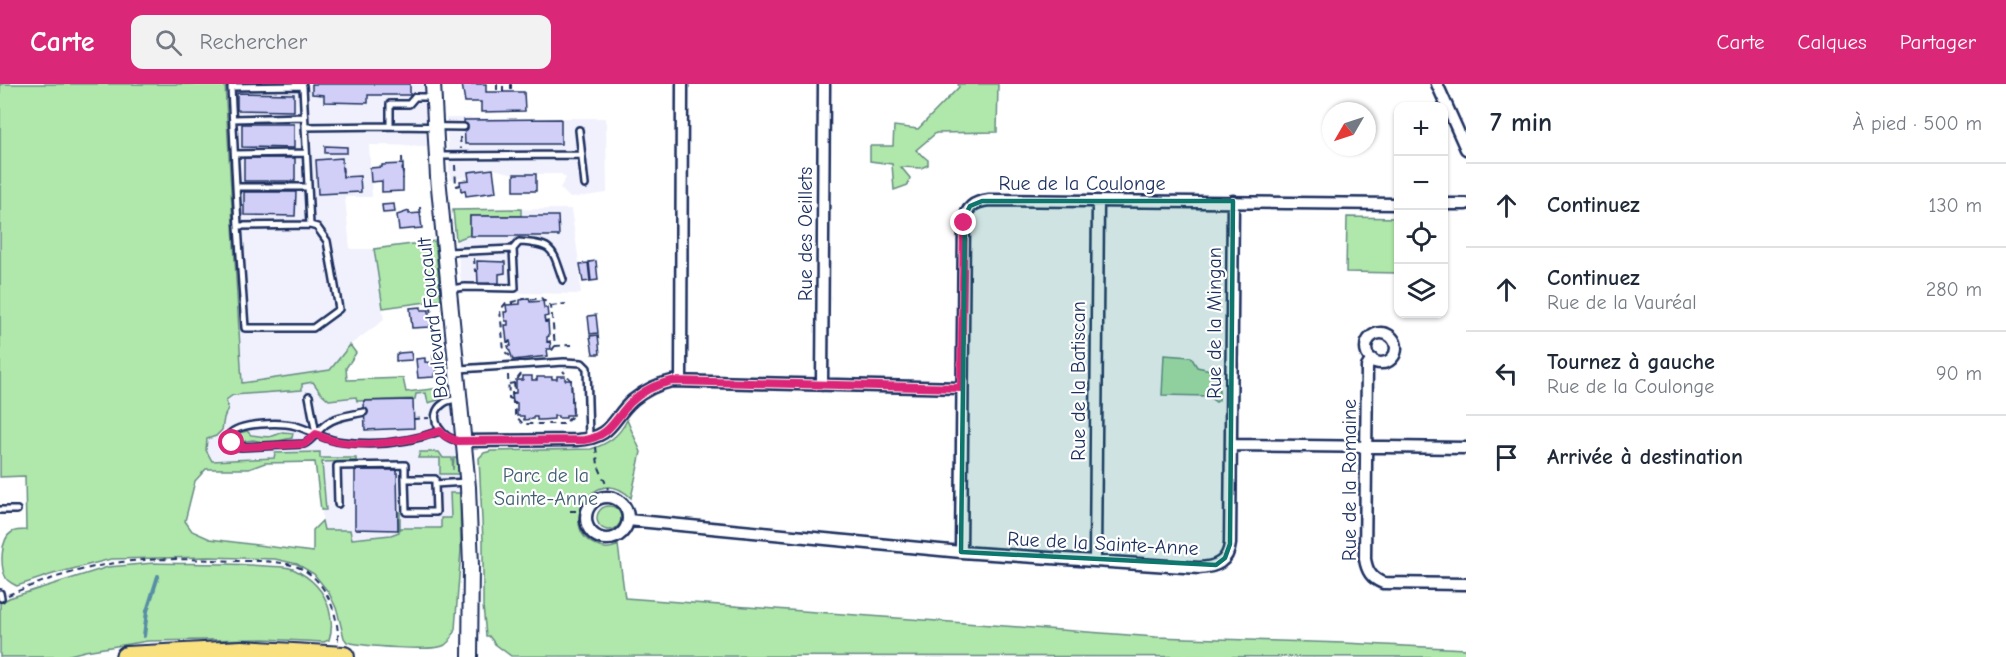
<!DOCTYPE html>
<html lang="fr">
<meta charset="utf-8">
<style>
:root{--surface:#fff;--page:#f2f2f3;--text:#1f2937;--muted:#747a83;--line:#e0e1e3;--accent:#db2777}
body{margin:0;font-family:"Comic Neue",sans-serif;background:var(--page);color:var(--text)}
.controls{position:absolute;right:18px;top:18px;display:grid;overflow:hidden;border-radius:12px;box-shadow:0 2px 4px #0004}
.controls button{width:54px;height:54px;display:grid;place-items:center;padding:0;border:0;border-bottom:2px solid var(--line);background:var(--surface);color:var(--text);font:30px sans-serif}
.compass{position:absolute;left:1322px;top:18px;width:54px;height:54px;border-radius:50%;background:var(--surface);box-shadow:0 2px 4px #0004;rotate:231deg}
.stop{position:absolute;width:18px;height:18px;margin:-14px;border:4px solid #db2777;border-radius:50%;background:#fff}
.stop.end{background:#db2777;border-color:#fff;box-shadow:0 2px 6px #0008}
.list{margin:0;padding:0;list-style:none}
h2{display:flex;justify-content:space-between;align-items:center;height:78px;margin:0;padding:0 24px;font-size:26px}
h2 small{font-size:20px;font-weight:400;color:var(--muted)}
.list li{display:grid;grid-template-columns:39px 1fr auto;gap:18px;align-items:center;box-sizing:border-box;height:84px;padding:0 24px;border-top:2px solid var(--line)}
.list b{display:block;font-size:22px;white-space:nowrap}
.list p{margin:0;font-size:20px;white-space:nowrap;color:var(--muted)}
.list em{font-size:20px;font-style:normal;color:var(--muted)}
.icon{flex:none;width:33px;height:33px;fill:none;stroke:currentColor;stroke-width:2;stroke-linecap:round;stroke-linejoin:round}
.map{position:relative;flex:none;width:1466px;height:573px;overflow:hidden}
header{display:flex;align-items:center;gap:36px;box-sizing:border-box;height:84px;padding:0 30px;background:var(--accent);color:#fff}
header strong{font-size:28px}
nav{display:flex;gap:33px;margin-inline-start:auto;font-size:21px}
.search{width:420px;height:54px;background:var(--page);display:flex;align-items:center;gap:15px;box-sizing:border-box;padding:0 21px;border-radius:12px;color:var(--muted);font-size:22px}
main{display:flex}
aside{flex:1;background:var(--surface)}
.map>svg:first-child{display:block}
.built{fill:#f1f1fd}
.green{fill:#b0e7aa;stroke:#668b84;stroke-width:1.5}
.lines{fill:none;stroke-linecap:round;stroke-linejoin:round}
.stream{stroke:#568ea5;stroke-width:4}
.building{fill:#d1cff8;stroke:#1b2f5e;stroke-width:1.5}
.service-casing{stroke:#1b2f5e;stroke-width:10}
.minor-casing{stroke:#1b2f5e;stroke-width:15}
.tertiary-casing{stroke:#1b2f5e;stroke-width:18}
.motorway-casing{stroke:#1b2f5e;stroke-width:24}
.path{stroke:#1b2f5e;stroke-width:2;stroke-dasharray:6 4.5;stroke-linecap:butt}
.service{stroke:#fff;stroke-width:5}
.minor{stroke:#fff;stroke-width:10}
.tertiary{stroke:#fff;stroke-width:14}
.motorway{stroke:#fae180;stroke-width:20}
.route{stroke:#db2777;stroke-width:8}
.marked{fill:#0f766e;fill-opacity:0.2;stroke:#0f766e;stroke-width:4.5;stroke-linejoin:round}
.labels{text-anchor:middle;stroke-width:4.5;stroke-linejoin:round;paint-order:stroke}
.street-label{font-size:20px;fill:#1b2f5e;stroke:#fff}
.park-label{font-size:20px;fill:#405d71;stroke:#fff}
</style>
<header>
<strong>Carte</strong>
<div class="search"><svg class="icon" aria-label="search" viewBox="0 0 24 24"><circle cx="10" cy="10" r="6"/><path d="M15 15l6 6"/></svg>Rechercher</div>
<nav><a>Carte</a><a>Calques</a><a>Partager</a></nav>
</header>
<main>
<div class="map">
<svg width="1466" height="573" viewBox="0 0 1466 573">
<rect width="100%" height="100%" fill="#fff"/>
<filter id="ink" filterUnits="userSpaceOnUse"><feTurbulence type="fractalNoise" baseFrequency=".0167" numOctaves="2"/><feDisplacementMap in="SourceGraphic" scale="12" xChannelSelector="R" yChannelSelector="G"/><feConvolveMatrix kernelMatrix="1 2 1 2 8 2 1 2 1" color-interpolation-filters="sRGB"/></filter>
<g filter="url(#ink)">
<path class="built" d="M225,0H425L427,62L369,61L372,113H345L350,165H374L384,236L350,261L330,286L242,299Z
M446,34H606L607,109L570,114L560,104L566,94L561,90H514L493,85L468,88V93L450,96Z
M571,125L579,178L581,210L462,208L453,126Z
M313,298L320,308L329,316L451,303L458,374L461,445L400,448L391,451L352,455L350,446H324L315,378L265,379L267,373L212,377L206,366L215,322L233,311L302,306V300Z"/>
<path class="green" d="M0,0H225L242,299L330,286L350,261L356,269L346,284L347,296L403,294L406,308L451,303L438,316L428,319L426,309L416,310L415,315L357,317L356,313L329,316L320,308L313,298L302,300V306L233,311L226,316L228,324L224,334L222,346L216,352L207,355L206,366L212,377L274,374L275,369L320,368V374H356V377L322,378L326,426H321L315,378L265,379L249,385H206L195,397L185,437L192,447L210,455L313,468V446L322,437L324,446H350L352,455L391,451L399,448L398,428H400V446L401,444H441V434H451L450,409H460L461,466L455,545C453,551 451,557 445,561C433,568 362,562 347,558L344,554L337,526L329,509L314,490L297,480L275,475L210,473L111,475L53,490L17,502C13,500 8,498 6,494C0,483 0,455 12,448C16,446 22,446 26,446L25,392L0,393Z
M958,0H998L997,48L936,49L916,66L928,76V81L921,84L901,83L910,94L908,101L894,106L892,80L870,77V62H893L894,42L918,45L959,3Z
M521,125V132H470V151L456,156L453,126Z
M1347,133L1398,134V189L1346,188Z
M435,157L441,216L383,224L374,165Z
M1164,271L1191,273L1197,283L1215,287L1219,294L1216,298L1219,306V316L1216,318L1207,312L1162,311Z
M627,336L641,368L631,414C596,377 555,443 596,461C603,465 611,465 618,461L625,514L1156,553L1344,559L1466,565V573L511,572L495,560L489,552H486L483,522V457L479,374L484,369L491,367L591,365C608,360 619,352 627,336Z
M247,347L251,351C266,353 269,355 282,348L293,349L292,354L268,359L253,356L239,358L235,356V353L239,349Z
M420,368H439L443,374H452L453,386L454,374H458V390H440V374H418Z
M597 434a12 12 0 1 1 24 0a12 12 0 1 1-24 0Z
M154,479C191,480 228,479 265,482C274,483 284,482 293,485C310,493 324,506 329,525C332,536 333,545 329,556L324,558L264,555L148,557L85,567L62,573H0V519L9,514L108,483Z"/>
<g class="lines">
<path class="stream" d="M144,552L147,527L158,492"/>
</g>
<path class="building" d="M312,0H410V11H368V19L324,18V11L312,10Z
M462,0H486V8H524L525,27L481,28V18H465Z
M237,9L294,10V27L237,26Z
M561,35V60H465L464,36Z
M242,40H294V64L242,63Z
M325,62L347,63V69H325Z
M244,74H295V97H244Z
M342,74L343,93L360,92L361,108L318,110L316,76Z
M403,80V107L382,108V97L371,98L370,84L382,83V81Z
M493,85L496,108L466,112L465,106L461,107L460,97L469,96L468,88Z
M514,90H536V107H514Z
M244,108H296L295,132L244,131Z
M394,120L395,128L383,129L382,121Z
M409,127V130L420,129L422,144L399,146L397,131Z
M470,132H558L559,152H470Z
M477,177L505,178V189L499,190V199L478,200Z
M596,177L598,196L591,197L589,178Z
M588,179L590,197L583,198L580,180Z
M529,214L530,218L543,217L544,224H547L548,232L544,233L545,238L548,237L549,252L547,253V258L550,257L551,265H547L548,272L513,276L508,262H511L510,257L507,258L505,241H508V237H505L504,228H507L506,221L520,220V216Z
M421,223V226H429V232H432L430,243L412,244L410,224Z
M596,231L598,249L590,250L588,232Z
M598,251L600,270H593L590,252Z
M411,268L412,276L396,277V271L399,269Z
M425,274V278L436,279L437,290H434V293L418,294L416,275Z
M523,292H532V296H537V293H552V295H557V292H565V296H571L573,331H566V334H558V332H554V335L541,336H537V333H533V335L524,336V332H517V319H513L512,309H516V296H523Z
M413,316L414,344L365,346L364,317Z
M355,386H397L398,446L355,445Z"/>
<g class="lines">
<defs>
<path id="service" d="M303,2L310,141L238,142L231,3Z
M431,13H415L409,20H390V42L464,43
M233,35L304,33
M305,43L390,42
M579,46L585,101
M235,70L306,69
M438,72L582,71
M236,103H308
M238,142L245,244H313L339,225L327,157L317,143L310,141
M513,165L519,158C555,160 552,165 563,196
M447,168L513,165L515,204L465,203L450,205
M459,285L564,278L582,279L587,284L589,353
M309,312L316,350
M459,315C454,316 448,316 444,319C424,332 443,357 461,357
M364,328C352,331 336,332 326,340C318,346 313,356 304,360L241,363L235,362L230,355L229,351C238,338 282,338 296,342C313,347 326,357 344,358C376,362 410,358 440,347
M435,400L436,428H406L405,395H435V400L466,398
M338,420L337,382L405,381V395
M0,426H17
M0,509L1,514"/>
<path id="minor" d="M1437,0L1466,65
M1444,120H1466
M1366 264a15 15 0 1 1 30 0a15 15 0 1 1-30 0Z
M1372,275L1367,283L1365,475C1367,487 1371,494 1383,499L1466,500
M681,297L682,0
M822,301L824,0
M465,357L577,356C614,354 611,335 633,316C644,307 658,300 672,297L961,304
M1231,361L1466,364
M586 434a21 21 0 1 1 42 0a21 21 0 1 1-42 0Z
M628,436L961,468L1199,484C1216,483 1228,478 1230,460L1233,117
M961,468L964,139C966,123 974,118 989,116L1398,120
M1095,477L1098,118"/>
<path id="tertiary" d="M433,0L438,93L468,403L471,482L470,573"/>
<path id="motorway" d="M126,573L242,567L344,573"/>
</defs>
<use href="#service" class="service-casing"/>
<use href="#minor" class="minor-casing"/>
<use href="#tertiary" class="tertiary-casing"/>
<use href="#motorway" class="motorway-casing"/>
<path class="path" d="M497,0V8
M511,0V8
M503,8V0
M460,53L461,65
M402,73L403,95
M455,81L456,102L460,101
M342,82L343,90
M420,123L421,134
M474,174L475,187H477
M512,218L529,214V216L541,214L551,222L555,262L550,269
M431,222L432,234
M551,222L566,220
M555,262L571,261
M433,270L434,280
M510,272L504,267L500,226L506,219L512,218V221
M508,291L509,314L512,315
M514,299L515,309H512L513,319H515V331L523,340H564L573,331L571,296L563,287
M509,300L514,299L522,289
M414,335L429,334
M596,363L598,381L608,405
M570,427H580
M8,511C39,498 75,486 109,480C150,473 194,475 236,477C256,477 282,476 300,484C326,496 339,531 338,557"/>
<use href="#service" class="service"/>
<use href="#minor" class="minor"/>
<use href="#tertiary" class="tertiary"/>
<use href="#motorway" class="motorway"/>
</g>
</g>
<g class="lines" filter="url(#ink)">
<path class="route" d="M232,359L241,363L304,360L316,350C347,368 408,358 440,347L445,352L457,357L584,356C610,352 614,336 630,319C641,308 657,300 672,297L961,304L964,139"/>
</g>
<path class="marked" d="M982,117H1233L1230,460L1225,474L1216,481L961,468L965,132L970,122Z"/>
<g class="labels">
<g class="street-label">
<text x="1082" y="106">Rue de la Coulonge</text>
<text transform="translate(805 150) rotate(-90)" y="7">Rue des Oeillets</text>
<text transform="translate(432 234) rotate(-96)" y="7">Boulevard Foucault</text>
<text transform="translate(1214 239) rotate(-90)" y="7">Rue de la Mingan</text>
<text transform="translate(1078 297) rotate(-90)" y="7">Rue de la Batiscan</text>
<text transform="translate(1349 396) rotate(-90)" y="7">Rue de la Romaine</text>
<text transform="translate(1103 459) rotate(3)" y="7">Rue de la Sainte-Anne</text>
</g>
<g class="park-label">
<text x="546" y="398">Parc de la<tspan x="546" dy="23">Sainte-Anne</tspan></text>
</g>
</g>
</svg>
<div class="controls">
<button>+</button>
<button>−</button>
<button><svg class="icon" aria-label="locate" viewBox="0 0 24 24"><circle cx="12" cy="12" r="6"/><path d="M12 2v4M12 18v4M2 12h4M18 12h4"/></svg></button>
<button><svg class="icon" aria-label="layers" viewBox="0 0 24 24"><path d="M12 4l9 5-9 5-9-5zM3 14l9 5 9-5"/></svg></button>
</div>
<svg class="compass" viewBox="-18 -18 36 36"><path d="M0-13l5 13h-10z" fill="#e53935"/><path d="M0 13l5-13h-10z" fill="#747a83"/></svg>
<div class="stop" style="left:232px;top:359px"></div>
<div class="stop end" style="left:964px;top:139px"></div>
</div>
<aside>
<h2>7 min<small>À pied · 500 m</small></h2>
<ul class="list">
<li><svg class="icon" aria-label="ahead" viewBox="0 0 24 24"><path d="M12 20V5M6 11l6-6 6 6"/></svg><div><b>Continuez</b></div><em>130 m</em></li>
<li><svg class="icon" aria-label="ahead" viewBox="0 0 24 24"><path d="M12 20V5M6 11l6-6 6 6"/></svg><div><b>Continuez</b><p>Rue de la Vauréal</p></div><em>280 m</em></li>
<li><svg class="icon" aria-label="left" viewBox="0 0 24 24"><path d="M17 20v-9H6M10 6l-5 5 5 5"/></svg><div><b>Tournez à gauche</b><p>Rue de la Coulonge</p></div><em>90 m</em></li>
<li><svg class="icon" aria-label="arrive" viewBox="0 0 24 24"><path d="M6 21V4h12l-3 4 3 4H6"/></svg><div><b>Arrivée à destination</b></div></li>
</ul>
</aside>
</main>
